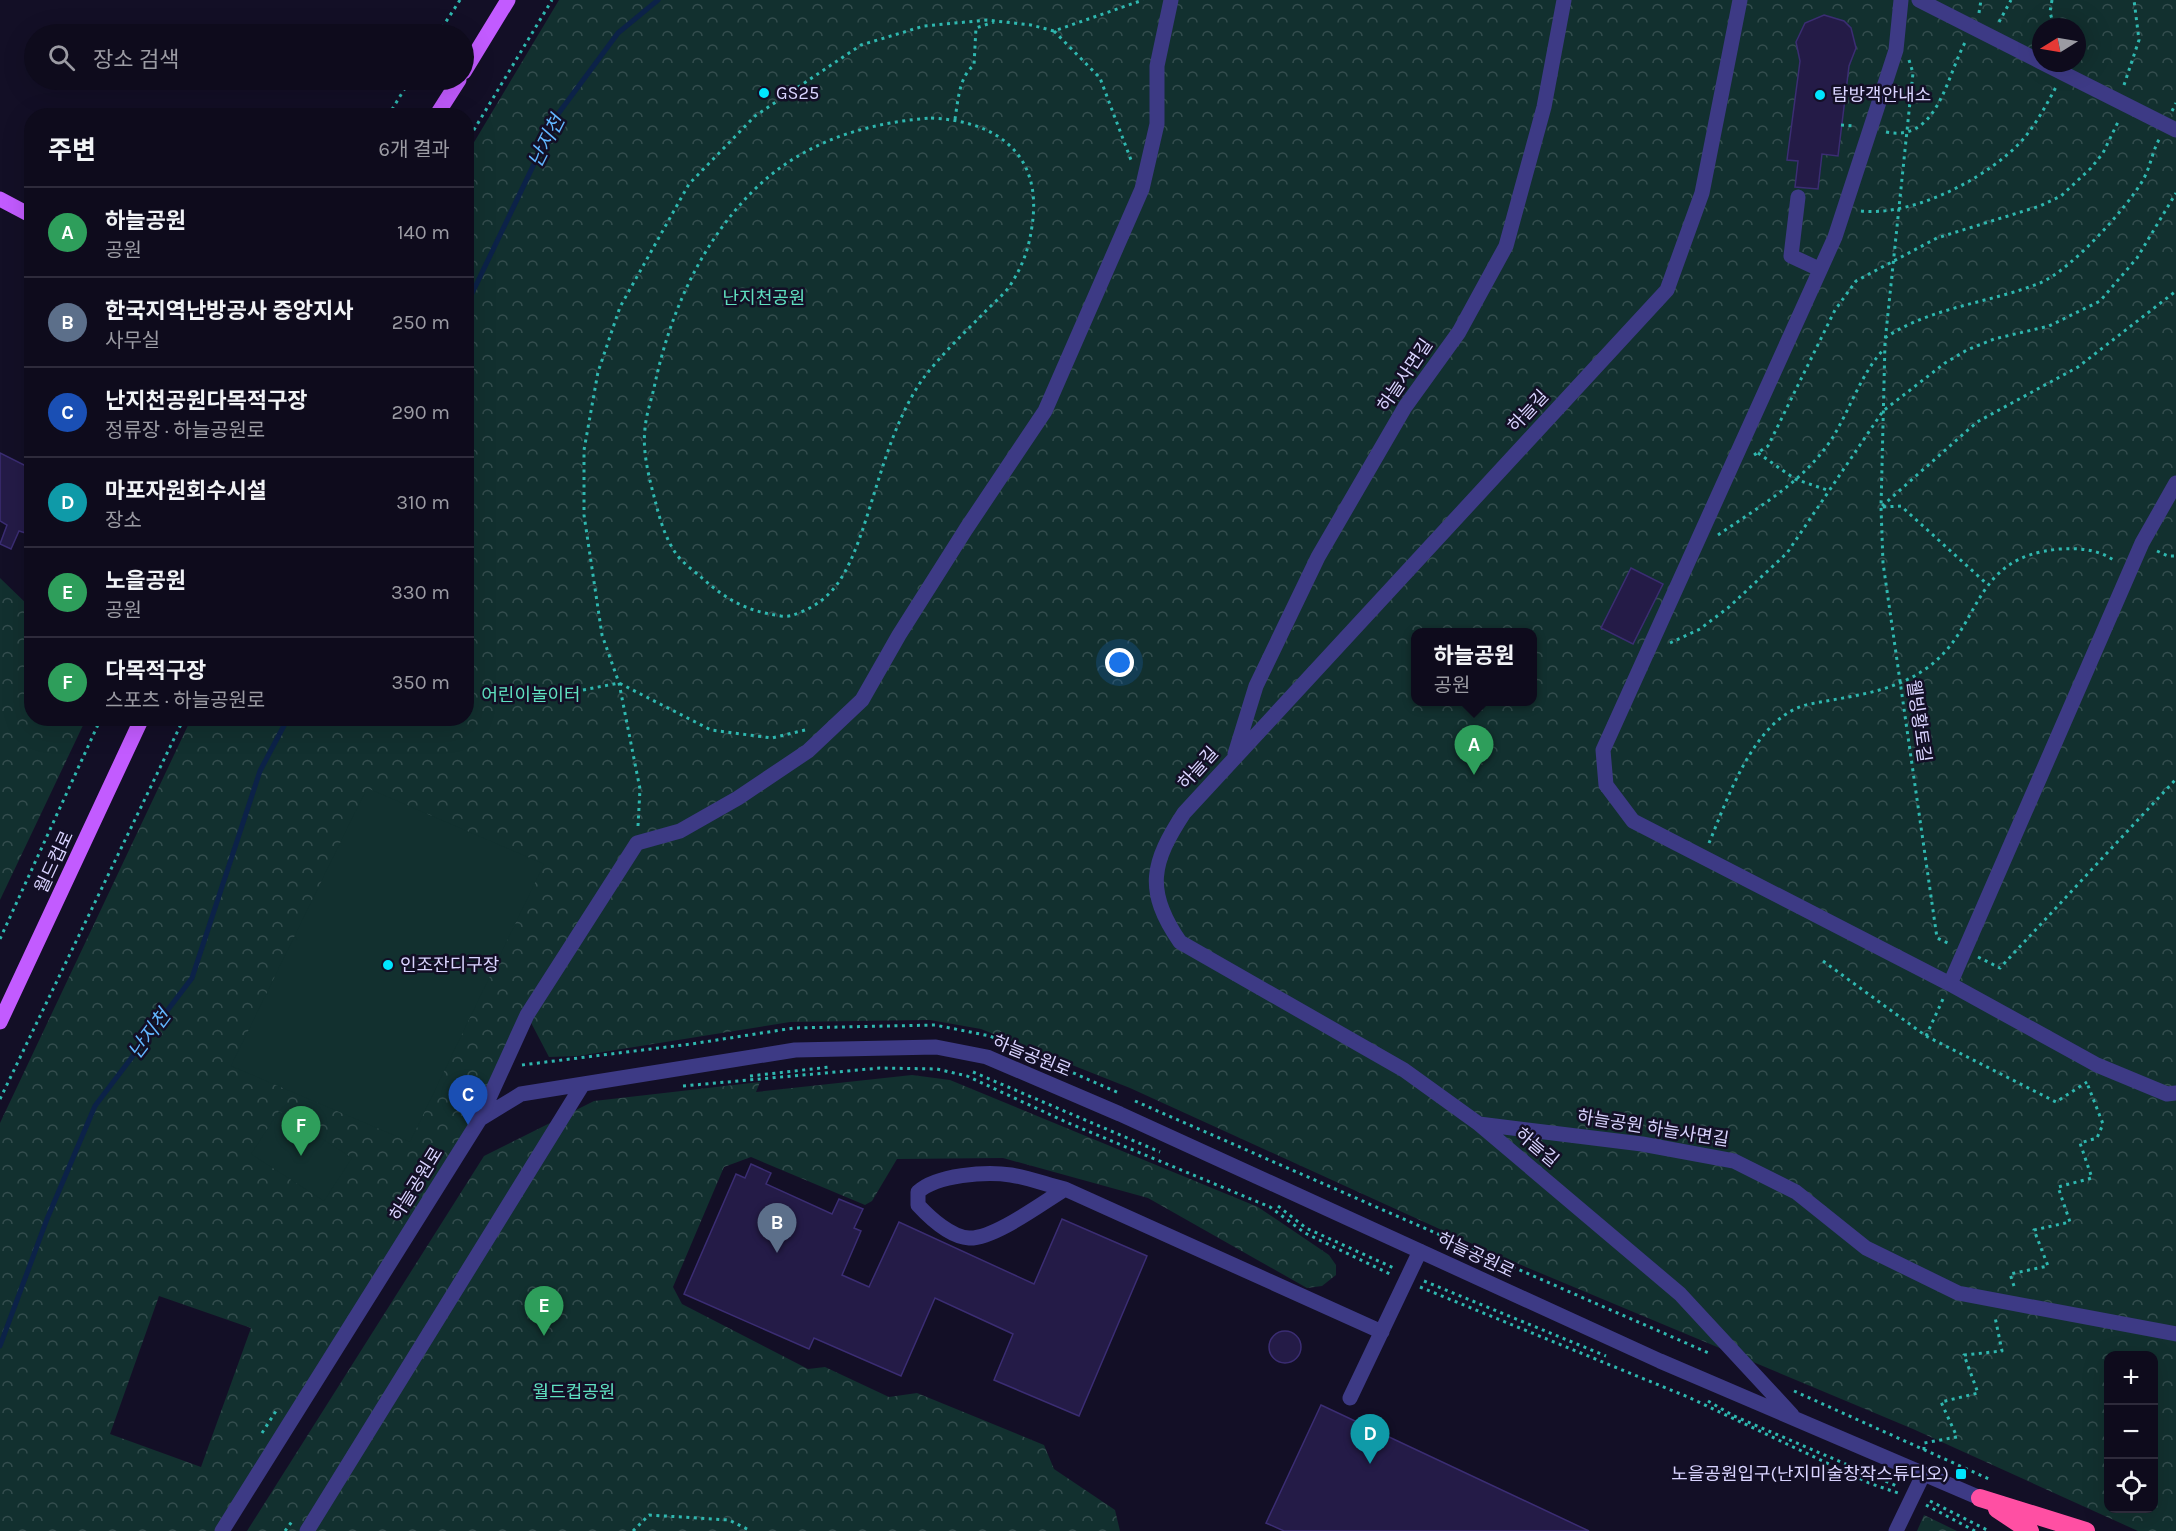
<!DOCTYPE html>
<html lang="ko">
<meta charset="utf-8">
<style>
:root{--surface:#0e0b1c;--page:#1c1929;--text:#f1f3f6;--muted:#9b9ba3;--line:#2e2b3b;--accent:#1a73e8}
body{margin:0;font-family:Karla,"Noto Sans KR",sans-serif;background:var(--page);color:var(--text)}
.controls{position:absolute;right:18px;bottom:18px;display:grid;overflow:hidden;border-radius:12px;box-shadow:0 6px 24px #0002}
.controls button{width:54px;height:54px;display:grid;place-items:center;padding:0;border:0;border-bottom:2px solid var(--line);background:var(--surface);color:var(--text);font:30px sans-serif}
.compass{position:absolute;left:2032px;top:18px;width:54px;height:54px;border-radius:50%;background:var(--surface);box-shadow:0 6px 24px #0002;rotate:259deg}
.you{position:absolute;left:1120px;top:663px;width:21px;height:21px;margin:-15px;border:4px solid #fff;border-radius:50%;background:#1a73e8;box-shadow:0 0 0 9px #1a73e833}
.badge{display:grid;place-items:center;width:39px;height:39px;border-radius:50%;background:var(--accent);color:#fff;font-size:20px;font-weight:700}
.pin{position:absolute;translate:-50% -50px;filter:drop-shadow(0 2px 3px #0008)}
.pin::after{content:'';position:absolute;top:32px;width:21px;height:18px;background:inherit;clip-path:polygon(0 0,100% 0,50% 100%)}
.popup{position:absolute;left:1411px;top:628px;width:126px;height:78px;box-sizing:border-box;display:grid;place-content:center;border-radius:12px;background:var(--surface);filter:drop-shadow(0 2px 4px #0005);font-size:20px;white-space:nowrap;color:var(--muted)}
.popup b{font-size:22px;color:var(--text)}
.popup::after{content:'';position:absolute;left:50%;top:100%;margin-left:-12px;border:12px solid transparent;border-top-color:var(--surface)}
.list{margin:0;padding:0;list-style:none}
h2{display:flex;justify-content:space-between;align-items:center;height:78px;margin:0;padding:0 24px;font-size:26px}
h2 small{font-size:20px;font-weight:400;color:var(--muted)}
.list li{display:grid;grid-template-columns:39px 1fr auto;gap:18px;align-items:center;box-sizing:border-box;height:90px;padding:0 24px;border-top:2px solid var(--line)}
.list b{display:block;font-size:22px;white-space:nowrap}
.list p{margin:0;font-size:20px;white-space:nowrap;color:var(--muted)}
.list em{font-size:20px;font-style:normal;color:var(--muted)}
.icon{flex:none;width:33px;height:33px;fill:none;stroke:currentColor;stroke-width:2;stroke-linecap:round;stroke-linejoin:round}
.map{position:relative;flex:none;width:2176px;height:1531px;overflow:hidden}
.search{position:absolute;background:var(--surface);box-shadow:0 6px 24px #0002;left:24px;top:24px;width:450px;height:66px;display:flex;align-items:center;gap:15px;box-sizing:border-box;padding:0 21px;border-radius:33px;color:var(--muted);font-size:22px}
.panel{position:absolute;background:var(--surface);box-shadow:0 6px 24px #0002;left:24px;top:108px;width:450px;height:618px;border-radius:24px}
.map>svg:first-child{display:block}
.forest{fill:url(#forest-crowns);fill-rule:evenodd}
.pitch{fill:#12302f}
.lines{fill:none;stroke-linecap:round;stroke-linejoin:round}
.stream{stroke:#0c2248;stroke-width:5}
.building{fill:#241b47;stroke:#3b2d73;stroke-width:1.5}
.path{stroke:#2fb8b0;stroke-width:3;stroke-dasharray:3 4.5;stroke-linecap:butt}
.minor{stroke:#3d3a85;stroke-width:15}
.major{stroke:#c25bff;stroke-width:15}
.highway{stroke:#ff4fa3;stroke-width:18}
.poi-dot{fill:#00e5ff;stroke:#130f26;stroke-width:2}
.labels{text-anchor:middle;stroke-width:5;stroke-linejoin:round;paint-order:stroke}
.poi-label{font-size:18px;fill:#d9d4ff;stroke:#130f26;text-anchor:start}
.park-label{font-size:18px;fill:#5fe0c0;stroke:#130f26}
.street-label{font-size:18px;fill:#d9d4ff;stroke:#130f26}
.water-label{font-size:20px;font-style:italic;fill:#62b6ff;stroke:#130f26}
</style>
<div class="map">
<svg width="2176" height="1531" viewBox="0 0 2176 1531">
<defs>
<pattern id="forest-crowns" width="20" height="18" patternUnits="userSpaceOnUse" patternTransform="scale(1.5)"><rect width="20" height="18" fill="#12302f"/><path d="M2 6a3 3 0 1 1 6 0M12 15a3 3 0 1 1 6 0" fill="none" stroke="#344d4e"/></pattern>
</defs>
<rect width="100%" height="100%" fill="#130f26"/>
<path class="forest" d="M559,0H2176V1531H2138L1913,1429L1490,1252L1130,1088L981,1029L930,1020L790,1022L578,1056L549,1057L527,1015L480,1119L222,1531H0V1123L191,719L466,718L467,154ZM2041,27H2077V63H2041ZM1416,632H1532V702H1416ZM159,1296L251,1328L201,1467L110,1434ZM2108,1356H2154V1508H2108Z
M0,578L31,608L32,718L86,719L0,900Z
M912,1075L950,1080L1258,1207L1329,1255L1336,1265V1275L1322,1286L1307,1288L1148,1198L1003,1158L897,1159L872,1201L865,1205L751,1157L724,1167L673,1287L682,1304L808,1369L825,1367L889,1397L917,1393L1044,1445L1054,1469L1115,1510L1120,1531H247L484,1156L594,1101L760,1082L756,1092Z
M1924,1515L1957,1531H1917Z"/>
<path class="pitch" d="M367,788L544,864L410,1142L231,1066Z
M279,1111L352,1158L324,1201L251,1154Z"/>
<g class="lines">
<path class="stream" d="M466,306L558,114L618,33L658,0
M0,1346L47,1219L95,1106L192,978L260,771L288,718"/>
</g>
<path class="building" d="M1824,15L1844,21L1851,28L1856,48L1849,66L1838,156L1822,154L1818,189L1795,187L1798,161L1787,160L1800,61L1796,42L1805,23Z
M0,453L32,469V535L19,531L11,549L0,544L7,525L0,521Z
M1631,568L1663,584L1633,644L1601,628Z
M751,1164L771,1173L766,1184L832,1214L839,1199L863,1209L854,1228L861,1231L842,1275L869,1287L899,1222L1034,1284L1062,1219L1147,1256L1079,1416L994,1380L1013,1334L935,1298L901,1376L814,1338L809,1349L684,1294L736,1174L745,1178Z
M1269 1347a16 16 0 1 1 32 0a16 16 0 1 1-32 0Z
M1321,1405L1589,1531H1284L1266,1523Z"/>
<g class="lines">
<path class="path" d="M2052,0L2050,12L2054,27
M1979,13L1981,0
M1999,22L2011,0
M1054,31L1100,78L1131,160
M438,34L460,0
M1909,60L1913,73L1885,342L1881,507L1883,563L1937,938L1950,944
M2124,85L2139,40L2134,0
M2172,111L2176,103
M388,116L410,80
M931,118C998,121 1043,155 1032,226C1029,248 1023,265 1011,284C1004,295 992,304 983,314C963,334 939,357 922,380C890,427 878,487 859,540C847,572 834,599 801,612C794,615 789,617 781,616C747,611 728,601 702,578C694,571 683,563 677,555C666,540 660,520 656,504C650,481 642,453 645,429C646,415 651,401 654,388C669,316 699,246 751,193C800,143 863,123 931,118Z
M955,119C958,101 959,77 974,65L976,28L994,22
M1841,125L1856,126
M1886,132C1939,143 1947,73 1966,41
M466,143L552,0
M1861,211C1909,216 1972,185 2008,154C2030,136 2043,111 2056,87
M1885,338C1930,307 1990,303 2040,283C2071,270 2126,209 2143,180C2151,166 2152,151 2160,138
M1758,453L1795,479L1827,490
M1754,455L1768,446L1835,310L1856,281L1937,238L2040,206L2061,196L2091,168L2103,153L2119,120
M1882,506L1977,422L2078,367L2176,291
M1883,507L1901,506L1987,584
M1718,535C1760,506 1805,481 1833,437C1850,409 1862,372 1884,349
M2157,551L2168,556H2176
M1670,643L1700,629L1729,607L1787,553L1883,411L1945,363L1967,350L1994,339L2049,326L2100,301L2137,258L2176,193
M583,690L619,683L711,730L772,738L805,730
M638,826L640,789L619,683L602,635L584,515V450L598,372L620,307L689,184L755,116L861,45L924,26L987,20L1031,25L1054,31L1143,0
M1709,843C1728,798 1755,715 1810,704C1850,696 1892,693 1927,668C1984,627 1969,557 2060,549C2080,548 2099,549 2116,562
M0,939L101,718
M1978,957L2000,968L2176,779
M1823,961L1926,1036L2056,1102L2087,1082
M1926,1036L1943,999
M522,1065L691,1044L794,1028L935,1025L990,1036L1121,1094
M973,1072L1160,1152
M750,1076L830,1067
M683,1086L880,1068L937,1069L967,1076L1066,1122L1270,1207L1305,1233L1392,1275
M0,1099L184,718
M1135,1101L1711,1354
M1278,1206L1306,1228L1396,1269
M1424,1281L1606,1356
M2014,1286L2010,1274L2048,1266L2034,1230L2070,1222L2058,1187L2092,1178L2080,1143L2097,1138L2103,1124L2087,1083
M1420,1287L1688,1397L1869,1483L1898,1493
M1794,1391L1989,1479
M1708,1401L1734,1416L1899,1487
M262,1433L276,1411
M1924,1450V1443L1957,1437L1941,1402L1978,1393L1964,1355L2002,1351L1995,1317
M1930,1501L1989,1531
M1926,1505L1975,1531
M285,1531L293,1520
M633,1531L649,1515L729,1520L751,1531"/>
<path class="minor" d="M1740,0L1702,193L1667,290L1184,813C1152,862 1144,890 1180,942L1404,1070L1479,1124L1680,1294L1792,1415
M1901,0L1896,50L1835,237L1603,750L1606,785L1633,821L1950,984L2097,1065L2167,1094L2176,1093
M1919,0L2041,62
M2043,63L2176,130
M1798,197L1791,256L1819,269
M1235,754L1256,686L1318,557L1405,407L1459,332L1506,246L1544,107L1564,0
M1950,984L2142,543L2176,483
M480,1118L527,1015L637,843L680,831L738,798L808,751L862,700L899,635L966,529L1045,411L1142,189L1157,124V66L1171,0
M1479,1124L1642,1144L1734,1161L1796,1192L1866,1248L1958,1293L2176,1334
M1065,1189C1042,1203 994,1239 969,1238C951,1237 930,1218 918,1205V1192C936,1175 986,1171 1011,1175C1029,1178 1048,1185 1065,1189L1382,1332
M1350,1398L1420,1251
M222,1531L480,1119L521,1094L795,1050L936,1047L987,1057L1120,1114L1660,1361L1980,1498
M307,1531L583,1084
M1896,1531L1923,1475"/>
<path class="major" d="M464,72L508,0
M436,116L459,80
M0,199L32,216
M0,1022L142,718"/>
<path class="highway" d="M1980,1498L2086,1531
M1997,1509L2030,1531"/>
</g>
<g class="poi-dot">
<circle cx="764" cy="93" r="6"/>
<circle cx="1820" cy="95" r="6"/>
<circle cx="388" cy="965" r="6"/>
<rect x="1955" y="1468" width="12" height="12" rx="3"/>
</g>
<g class="labels">
<g class="poi-label">
<text x="776" y="99">GS25</text>
<text x="1832" y="101">탐방객안내소</text>
<text x="400" y="971">인조잔디구장</text>
<text x="1949" y="1480" text-anchor="end">노을공원입구(난지미술창작스튜디오)</text>
</g>
<g class="park-label">
<text x="764" y="304">난지천공원</text>
<text x="531" y="701">어린이놀이터</text>
<text x="574" y="1398">월드컵공원</text>
</g>
<g class="street-label">
<text transform="translate(1405 375) rotate(-56)" y="6">하늘사면길</text>
<text transform="translate(1528 411) rotate(-47)" y="6">하늘길</text>
<text transform="translate(1919 721) rotate(82)" y="6">웰빙황토길</text>
<text transform="translate(1198 768) rotate(-48)" y="6">하늘길</text>
<text transform="translate(54 862) rotate(-65)" y="6">월드컵로</text>
<text transform="translate(1032 1056) rotate(22)" y="6">하늘공원로</text>
<text transform="translate(1653 1128) rotate(9)" y="6">하늘공원 하늘사면길</text>
<text transform="translate(1537 1147) rotate(40)" y="6">하늘길</text>
<text transform="translate(416 1184) rotate(-58)" y="6">하늘공원로</text>
<text transform="translate(1476 1255) rotate(25)" y="6">하늘공원로</text>
</g>
<g class="water-label">
<text transform="translate(546 141) rotate(-63)" y="7">난지천</text>
<text transform="translate(149 1034) rotate(-53)" y="7">난지천</text>
</g>
</g>
</svg>
<div class="controls">
<button>+</button>
<button>−</button>
<button><svg class="icon" aria-label="locate" viewBox="0 0 24 24"><circle cx="12" cy="12" r="6"/><path d="M12 2v4M12 18v4M2 12h4M18 12h4"/></svg></button>
</div>
<svg class="compass" viewBox="-18 -18 36 36"><path d="M0-13l5 13h-10z" fill="#e53935"/><path d="M0 13l5-13h-10z" fill="#9b9ba3"/></svg>
<div class="you"></div>
<div class="pin badge" style="left:1474px;top:775px;background:#2e9e5b">A</div>
<div class="popup"><b>하늘공원</b>공원</div>
<div class="pin badge" style="left:777px;top:1253px;background:#5c6f8a">B</div>
<div class="pin badge" style="left:468px;top:1125px;background:#1a4fb4">C</div>
<div class="pin badge" style="left:1370px;top:1464px;background:#0f9aa8">D</div>
<div class="pin badge" style="left:544px;top:1336px;background:#2e9e5b">E</div>
<div class="pin badge" style="left:301px;top:1156px;background:#2e9e5b">F</div>
<div class="search"><svg class="icon" aria-label="search" viewBox="0 0 24 24"><circle cx="10" cy="10" r="6"/><path d="M15 15l6 6"/></svg>장소 검색</div>
<section class="panel">
<h2>주변<small>6개 결과</small></h2>
<ul class="list">
<li><span class="badge" style="background:#2e9e5b">A</span><div><b>하늘공원</b><p>공원</p></div><em>140 m</em></li>
<li><span class="badge" style="background:#5c6f8a">B</span><div><b>한국지역난방공사 중앙지사</b><p>사무실</p></div><em>250 m</em></li>
<li><span class="badge" style="background:#1a4fb4">C</span><div><b>난지천공원다목적구장</b><p>정류장 · 하늘공원로</p></div><em>290 m</em></li>
<li><span class="badge" style="background:#0f9aa8">D</span><div><b>마포자원회수시설</b><p>장소</p></div><em>310 m</em></li>
<li><span class="badge" style="background:#2e9e5b">E</span><div><b>노을공원</b><p>공원</p></div><em>330 m</em></li>
<li><span class="badge" style="background:#2e9e5b">F</span><div><b>다목적구장</b><p>스포츠 · 하늘공원로</p></div><em>350 m</em></li>
</ul>
</section>
</div>
